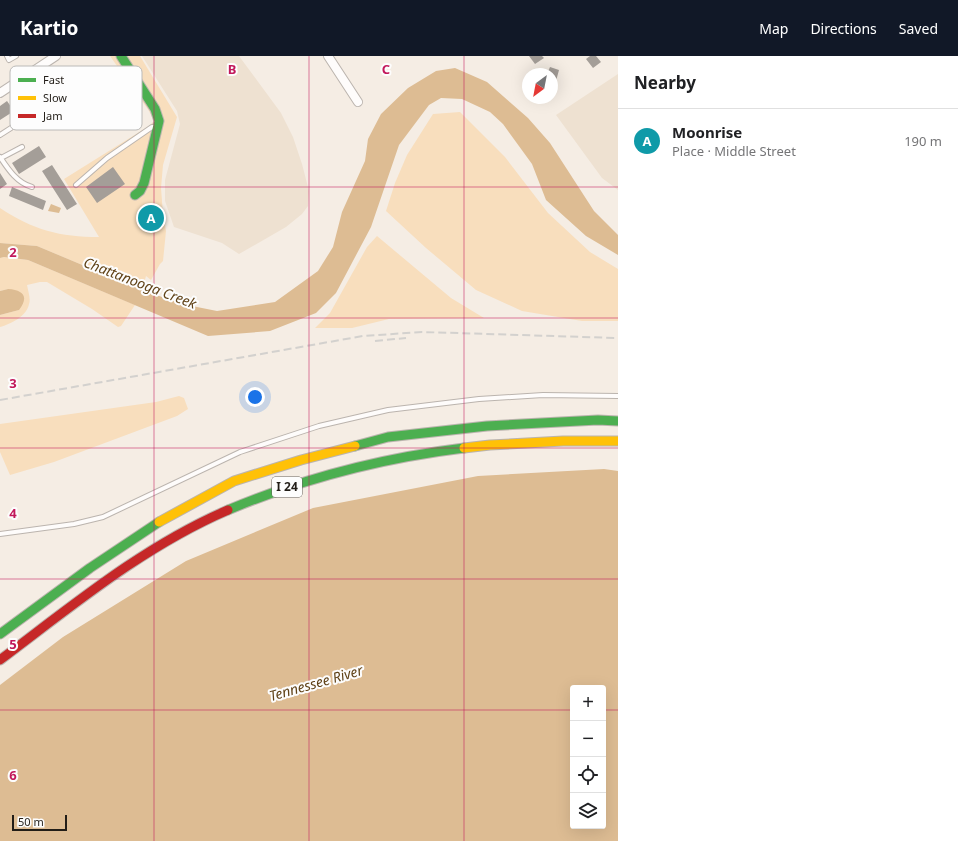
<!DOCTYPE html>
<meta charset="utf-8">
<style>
:root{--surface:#fff;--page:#f6f6f6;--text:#202124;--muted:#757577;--line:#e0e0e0;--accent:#111827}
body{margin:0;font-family:"Noto Sans",sans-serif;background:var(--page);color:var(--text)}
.controls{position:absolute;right:12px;bottom:12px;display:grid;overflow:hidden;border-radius:4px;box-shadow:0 4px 16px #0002}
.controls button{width:36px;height:36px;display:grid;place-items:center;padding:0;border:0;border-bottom:1px solid var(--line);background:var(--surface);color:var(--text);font:20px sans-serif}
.compass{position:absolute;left:522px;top:12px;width:36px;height:36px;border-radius:50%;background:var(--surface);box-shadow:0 4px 16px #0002;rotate:212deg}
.scale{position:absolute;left:12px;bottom:10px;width:55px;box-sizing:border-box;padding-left:4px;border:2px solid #221d17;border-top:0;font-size:11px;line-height:14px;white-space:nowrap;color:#221d17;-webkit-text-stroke:3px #fdfdfd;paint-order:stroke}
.you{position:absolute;left:255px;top:341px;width:14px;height:14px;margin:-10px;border:3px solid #fff;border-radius:50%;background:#1a73e8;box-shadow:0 0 0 6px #1a73e833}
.badge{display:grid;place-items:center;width:26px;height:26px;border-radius:50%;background:var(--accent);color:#fff;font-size:13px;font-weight:700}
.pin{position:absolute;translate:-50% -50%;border:2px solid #fff;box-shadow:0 1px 4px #0006}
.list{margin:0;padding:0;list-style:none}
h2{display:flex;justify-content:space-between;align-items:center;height:52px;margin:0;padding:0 16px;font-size:17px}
h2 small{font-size:13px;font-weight:400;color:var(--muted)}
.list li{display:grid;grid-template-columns:26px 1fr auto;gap:12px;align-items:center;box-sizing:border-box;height:64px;padding:0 16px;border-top:1px solid var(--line)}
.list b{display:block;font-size:15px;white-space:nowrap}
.list p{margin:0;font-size:13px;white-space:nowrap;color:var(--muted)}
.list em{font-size:13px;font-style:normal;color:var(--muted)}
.icon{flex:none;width:22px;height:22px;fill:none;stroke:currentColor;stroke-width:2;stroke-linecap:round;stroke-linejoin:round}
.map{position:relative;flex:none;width:618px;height:785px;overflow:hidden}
header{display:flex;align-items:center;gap:24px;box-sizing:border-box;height:56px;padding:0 20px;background:var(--accent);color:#fff}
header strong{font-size:19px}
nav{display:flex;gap:22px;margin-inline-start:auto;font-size:14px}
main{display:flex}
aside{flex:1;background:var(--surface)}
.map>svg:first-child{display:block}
.built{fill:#eee1d1}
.green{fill:#f8debd}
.water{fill:#ddbc93;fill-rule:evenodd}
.building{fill:#a49e98}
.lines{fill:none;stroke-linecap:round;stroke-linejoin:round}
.lane-casing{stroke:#bbb4ae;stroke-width:6}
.street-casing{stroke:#bbb4ae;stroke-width:10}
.fast-casing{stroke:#bbb4ae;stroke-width:11}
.slow-casing{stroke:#bbb4ae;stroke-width:11}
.jam-casing{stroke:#bbb4ae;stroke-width:11}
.lane{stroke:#fefcfb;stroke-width:4}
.street{stroke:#fefcfb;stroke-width:8}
.fast{stroke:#4caf50;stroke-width:9}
.slow{stroke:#ffc107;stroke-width:9}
.jam{stroke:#c62828;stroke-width:9}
.rail{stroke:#d3d1ce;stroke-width:2;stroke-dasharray:8 4;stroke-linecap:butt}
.grid{fill:none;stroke:#c2185b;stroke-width:1;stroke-opacity:0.55}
.labels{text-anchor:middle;stroke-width:4;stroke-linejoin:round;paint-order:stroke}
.shield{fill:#fdfdfd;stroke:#64605c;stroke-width:1}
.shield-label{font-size:12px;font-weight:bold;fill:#221d17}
.water-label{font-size:14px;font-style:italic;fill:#604217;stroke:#fdfdfd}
.key{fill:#fdfdfd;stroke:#bbbab8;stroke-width:1}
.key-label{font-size:11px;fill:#221d17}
.grid-label{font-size:13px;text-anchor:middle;font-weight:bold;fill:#c2185b;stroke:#fdfdfd;stroke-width:4;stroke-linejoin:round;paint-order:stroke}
</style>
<header>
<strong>Kartio</strong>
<nav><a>Map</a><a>Directions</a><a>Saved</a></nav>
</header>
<main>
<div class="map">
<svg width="618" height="785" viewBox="0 0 618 785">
<rect width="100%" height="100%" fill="#f5ede4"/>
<path class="built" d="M142,0H239L281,57L293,81L302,108L309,135L308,150L302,158L286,171L239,198L222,187L174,171L165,145V124L180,68L177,55Z
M618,18V134L602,122L556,59Z"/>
<path class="green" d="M110,0H140L177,61L163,109L161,132L163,158L166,175L163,205L160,208L151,224L146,220L142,234L37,190L0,187V152C33,174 60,181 99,181L64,123L149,70L154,65L149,55Z
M460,56L505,101L548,157L590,196L618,213V265H582L522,255L476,234L426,192L386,155L395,127L407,99L433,58Z
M377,180L451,242L484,262L389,263L352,272H315L330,257L367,191Z
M4,201L28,204L135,249L121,270L118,271L92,253L47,226H40L27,229C28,235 31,243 29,248C27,260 11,268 0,271V259L19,254L8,233L0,235V202Z
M179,340L184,342L188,353L177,360L54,406L10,419L0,396V368L156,346Z"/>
<path class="water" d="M455,12L487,26L528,62L550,87L594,155L618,179V199L586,180L546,144L532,108L503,68L490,56L462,43L441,42L429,49L399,89L371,171L336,237L316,257L270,275L208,280L28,204L4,201L0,202V187L37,190L142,234L182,248L217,255L275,246L318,215L333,191L342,156L365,105L368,83L381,58L408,32L436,15Z
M51,148L61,152L59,157L48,155Z
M8,233C24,234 29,241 19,254L0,259V235Z
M604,413L618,415V785H0V629L63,581L186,505L313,452L478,420ZM573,632H603V770H573Z"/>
<path class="building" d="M529,0H542L544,2L535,8Z
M590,0H596L601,6L593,12L586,3Z
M550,11L559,14L556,25L552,23V18H547Z
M7,45L14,55L0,64V50Z
M39,90L46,101L19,118L12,107Z
M52,109L77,148L67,154L42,115Z
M113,111L125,128L97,147L86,131Z
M0,117L7,128L0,133Z
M12,131L46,145L43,154L9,140Z"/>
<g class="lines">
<defs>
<path id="lane" d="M7,0L9,4L16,0
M0,79L11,72
M0,101C8,113 17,127 32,131
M1,102L22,91
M76,129L107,102L152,71H155
M0,478L74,468L103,461L240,396L319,370L388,354L479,343L543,339L618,340"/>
<path id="street" d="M328,0L358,46
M0,37L56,0"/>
<path id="fast" d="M121,0L155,53L159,65L144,127L140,135L135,139
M355,390L388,381L487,370L598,364L618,365
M228,454C304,422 382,402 464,392
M0,578L90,512L159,466"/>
<path id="slow" d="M464,392L490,389L563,385H618
M159,466L234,425L301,404L355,390"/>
<path id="jam" d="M0,604C72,550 144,490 228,454"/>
</defs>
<use href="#lane" class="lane-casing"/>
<use href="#street" class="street-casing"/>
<use href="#fast" class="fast-casing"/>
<use href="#slow" class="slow-casing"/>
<use href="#jam" class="jam-casing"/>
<use href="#lane" class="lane"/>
<use href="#street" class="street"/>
<use href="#fast" class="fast"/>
<use href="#slow" class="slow"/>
<use href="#jam" class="jam"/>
<path class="rail" d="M375,285L406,282
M0,344L363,280L422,276L618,282"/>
</g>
<path class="grid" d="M154,0V785M309,0V785M464,0V785M0,131H618M0,262H618M0,392H618M0,523H618M0,654H573M603,654H618"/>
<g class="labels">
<rect class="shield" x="272" y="421" width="30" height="20" rx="3"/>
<g class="shield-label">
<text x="287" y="435">I 24</text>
</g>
<g class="water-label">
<text transform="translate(140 227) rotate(21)" y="5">Chattanooga Creek</text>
<text transform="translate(316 627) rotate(-16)" y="5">Tennessee River</text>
</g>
</g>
<rect x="10" y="10" width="132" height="64" rx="6" class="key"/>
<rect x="18" y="22" width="18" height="4" fill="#4caf50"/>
<rect x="18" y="40" width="18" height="4" fill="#ffc107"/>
<rect x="18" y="58" width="18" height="4" fill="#c62828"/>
<g class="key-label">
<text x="43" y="28">Fast</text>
<text x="43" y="46">Slow</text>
<text x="43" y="64">Jam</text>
</g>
<g class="grid-label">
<text x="232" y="18">B</text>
<text x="386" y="18">C</text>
<text x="13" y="201">2</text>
<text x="13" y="332">3</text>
<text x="13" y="462">4</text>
<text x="13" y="593">5</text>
<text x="13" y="724">6</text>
</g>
</svg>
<div class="controls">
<button>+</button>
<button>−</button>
<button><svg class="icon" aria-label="locate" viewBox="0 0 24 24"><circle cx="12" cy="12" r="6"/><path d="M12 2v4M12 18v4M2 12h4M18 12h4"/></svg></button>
<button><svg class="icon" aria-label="layers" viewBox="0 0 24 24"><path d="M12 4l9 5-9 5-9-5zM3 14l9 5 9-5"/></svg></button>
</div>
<svg class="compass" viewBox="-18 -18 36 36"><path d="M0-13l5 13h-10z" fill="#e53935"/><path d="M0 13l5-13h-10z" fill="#757577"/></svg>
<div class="scale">50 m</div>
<div class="you"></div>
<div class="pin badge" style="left:151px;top:162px;background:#0f9aa8">A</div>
</div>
<aside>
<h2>Nearby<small></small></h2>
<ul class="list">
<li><span class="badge" style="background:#0f9aa8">A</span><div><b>Moonrise</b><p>Place · Middle Street</p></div><em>190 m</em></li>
</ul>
</aside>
</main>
